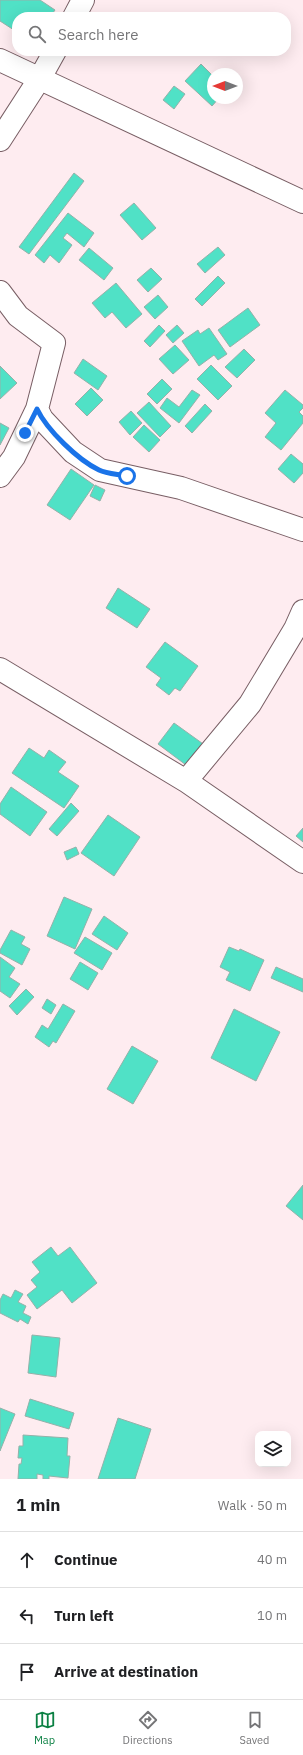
<!DOCTYPE html>
<meta charset="utf-8">
<style>
:root{--surface:#fff;--page:#f6f6f6;--text:#202124;--muted:#757577;--line:#e0e0e0;--accent:#0b8043}
body{margin:0;font-family:"IBM Plex Sans",sans-serif;background:var(--page);color:var(--text)}
.controls{position:absolute;right:12px;bottom:12px;display:grid;overflow:hidden;border-radius:8px;box-shadow:0 4px 16px #0002}
.controls button{width:36px;height:36px;display:grid;place-items:center;padding:0;border:0;border-bottom:1px solid var(--line);background:var(--surface);color:var(--text);font:20px sans-serif}
.compass{position:absolute;left:207px;top:68px;width:36px;height:36px;border-radius:50%;background:var(--surface);box-shadow:0 4px 16px #0002;rotate:270deg}
.stop{position:absolute;width:12px;height:12px;margin:-9px;border:3px solid #1a73e8;border-radius:50%;background:#fff}
.stop.end{background:#1a73e8;border-color:#fff;box-shadow:0 1px 4px #0008}
.list{margin:0;padding:0;list-style:none}
h2{display:flex;justify-content:space-between;align-items:center;height:52px;margin:0;padding:0 16px;font-size:17px}
h2 small{font-size:13px;font-weight:400;color:var(--muted)}
.list li{display:grid;grid-template-columns:26px 1fr auto;gap:12px;align-items:center;box-sizing:border-box;height:56px;padding:0 16px;border-top:1px solid var(--line)}
.list b{display:block;font-size:15px;white-space:nowrap}
.list em{font-size:13px;font-style:normal;color:var(--muted)}
.icon{flex:none;width:22px;height:22px;fill:none;stroke:currentColor;stroke-width:2;stroke-linecap:round;stroke-linejoin:round}
.map{position:relative;flex:none;width:303px;height:1479px;overflow:hidden}
.search{position:absolute;background:var(--surface);box-shadow:0 4px 16px #0002;left:12px;right:12px;top:12px;height:44px;display:flex;align-items:center;gap:10px;box-sizing:border-box;padding:0 14px;border-radius:16px;color:var(--muted);font-size:15px}
.sheet{height:220px;background:var(--surface)}
nav{display:flex;justify-content:space-around;align-items:center;box-sizing:border-box;height:56px;border-top:1px solid var(--line);background:var(--surface);font-size:11px;color:var(--muted)}
nav a{display:grid;justify-items:center;gap:2px}
nav .on{color:var(--accent)}
.map>svg:first-child{display:block}
.building{fill:#50e1c6;stroke:#94b1a9}
.lines{fill:none;stroke-linecap:round;stroke-linejoin:round}
.street-casing{stroke:#785e64;stroke-width:24}
.street{stroke:#fff;stroke-width:22}
.route{stroke:#1a73e8;stroke-width:5}
</style>
<div class="map">
<svg width="303" height="1479" viewBox="0 0 303 1479">
<rect width="100%" height="100%" fill="#feecf0"/>
<path class="building" d="M0,0H40L55,10L50,17H17V32L0,21Z
M201,64L213,76V98H219L212,106L185,81Z
M174,86L185,94L174,109L163,100Z
M74,173L84,181L29,254L19,247Z
M134,203L156,228L142,240L120,215Z
M68,213L94,233L84,247L67,233L63,238L72,245L59,263L50,255L44,263L35,255Z
M218,247L225,255L205,273L197,264Z
M89,248L113,268L104,280L79,260Z
M151,268L162,279L148,292L137,280Z
M218,276L225,283L202,306L195,299Z
M116,283L142,314L126,328L112,312L105,318L92,303Z
M158,295L168,307L155,319L144,307Z
M248,308L260,325L230,347L218,330Z
M159,325L165,331L150,347L144,341Z
M177,325L184,333L173,343L166,335Z
M209,328L227,354L218,360L214,355L199,366L182,341L198,330L200,334Z
M175,345L189,360L173,374L159,359Z
M244,349L255,360L237,378L225,367Z
M83,359L107,376L98,390L74,373Z
M211,365L232,386L218,400L197,379Z
M0,366L17,383L0,399Z
M162,379L172,389L157,404L147,394Z
M91,388L103,400L87,416L75,404Z
M192,390L200,395L179,423L160,408L167,398L179,407Z
M285,390L303,405V408L299,412L303,416V423L281,450L265,437L276,423L265,413Z
M149,402L171,426L160,437L137,413Z
M205,404L212,411L192,433L185,426Z
M131,411L142,423L130,435L119,422Z
M0,423L9,428L0,445Z
M144,425L160,440L149,452L133,437Z
M291,454L303,464V473L294,483L278,469Z
M71,469L94,485L70,520L47,505Z
M95,485L105,490L100,501L90,496Z
M118,588L150,609L137,628L106,608Z
M165,642L198,666L180,691L175,688L169,695L156,685L161,678L146,667Z
M174,723L206,746L190,768L158,744Z
M29,748L44,758L49,750L66,762L58,772L79,786L64,808L12,773Z
M11,787L47,812L30,836L0,814V804Z
M71,803L79,811L57,836L49,829Z
M108,815L140,837L114,876L81,853Z
M303,828V842L296,836Z
M76,847L79,854L67,860L64,852Z
M64,897L92,909L75,949L47,936Z
M104,916L128,933L117,950L92,934Z
M11,930L25,937L21,944L30,949L22,965L0,953V950Z
M85,937L112,953L102,970L74,953Z
M229,947L239,951L240,949L264,960L250,991L226,980L230,972L220,967Z
M0,957L15,968L9,977L20,984L10,998L0,991Z
M80,962L98,973L88,990L70,979Z
M276,967L303,979V992L271,978Z
M26,989L34,997L17,1015L9,1006Z
M47,999L56,1005L51,1014L42,1008Z
M63,1004L75,1011L56,1043L53,1041L49,1047L35,1037L42,1025L48,1029Z
M234,1009L280,1032L256,1081L211,1058Z
M132,1046L158,1061L133,1104L107,1089Z
M303,1185V1220L286,1206Z
M51,1247L58,1256L70,1247L97,1283L72,1303L62,1290L37,1309L27,1295L37,1287L31,1280L40,1272L32,1262Z
M15,1290L23,1294L18,1302L26,1306L23,1313L31,1317L28,1324L20,1319L18,1322L0,1313V1300L3,1294L11,1298Z
M32,1335L60,1338L56,1377L28,1373Z
M30,1399L74,1413L69,1429L25,1416Z
M0,1408L15,1414L0,1451Z
M118,1418L151,1429L135,1479H98Z
M23,1435L68,1438L67,1456H70L68,1478L49,1476V1479H43V1475L37,1474V1479H18L19,1464H21L22,1458H18L19,1446H23Z"/>
<g class="lines">
<defs>
<path id="street" d="M74,17L83,0
M0,60L303,202
M0,140L40,78L55,51
M0,292L18,316L54,343L37,409L14,457L0,476
M37,409L42,419L73,452L100,470L181,488L303,530
M0,669L186,781L303,862
M186,781L250,704L295,629L303,611"/>
</defs>
<use href="#street" class="street-casing"/>
<use href="#street" class="street"/>
</g>
<g class="lines">
<path class="route" d="M25,433L37,409C47,430 78,460 99,470C107,474 118,474 127,476"/>
</g>
</svg>
<div class="controls">
<button><svg class="icon" aria-label="layers" viewBox="0 0 24 24"><path d="M12 4l9 5-9 5-9-5zM3 14l9 5 9-5"/></svg></button>
</div>
<svg class="compass" viewBox="-18 -18 36 36"><path d="M0-13l5 13h-10z" fill="#e53935"/><path d="M0 13l5-13h-10z" fill="#757577"/></svg>
<div class="stop" style="left:127px;top:476px"></div>
<div class="stop end" style="left:25px;top:433px"></div>
<div class="search"><svg class="icon" aria-label="search" viewBox="0 0 24 24"><circle cx="10" cy="10" r="6"/><path d="M15 15l6 6"/></svg>Search here</div>
</div>
<section class="sheet">
<h2>1 min<small>Walk · 50 m</small></h2>
<ul class="list">
<li><svg class="icon" aria-label="ahead" viewBox="0 0 24 24"><path d="M12 20V5M6 11l6-6 6 6"/></svg><div><b>Continue</b></div><em>40 m</em></li>
<li><svg class="icon" aria-label="left" viewBox="0 0 24 24"><path d="M17 20v-9H6M10 6l-5 5 5 5"/></svg><div><b>Turn left</b></div><em>10 m</em></li>
<li><svg class="icon" aria-label="arrive" viewBox="0 0 24 24"><path d="M6 21V4h12l-3 4 3 4H6"/></svg><div><b>Arrive at destination</b></div></li>
</ul>
</section>
<nav>
<a class="on"><svg class="icon" aria-label="map" viewBox="0 0 24 24"><path d="M3 6l6-2 6 2 6-2v14l-6 2-6-2-6 2zM9 4v14M15 6v14"/></svg>Map</a>
<a><svg class="icon" aria-label="directions" viewBox="0 0 24 24"><path d="M12 3l9 9-9 9-9-9zM9 14v-3h6M13 9l2 2-2 2"/></svg>Directions</a>
<a><svg class="icon" aria-label="saved" viewBox="0 0 24 24"><path d="M7 4h10v16l-5-4-5 4z"/></svg>Saved</a>
</nav>
